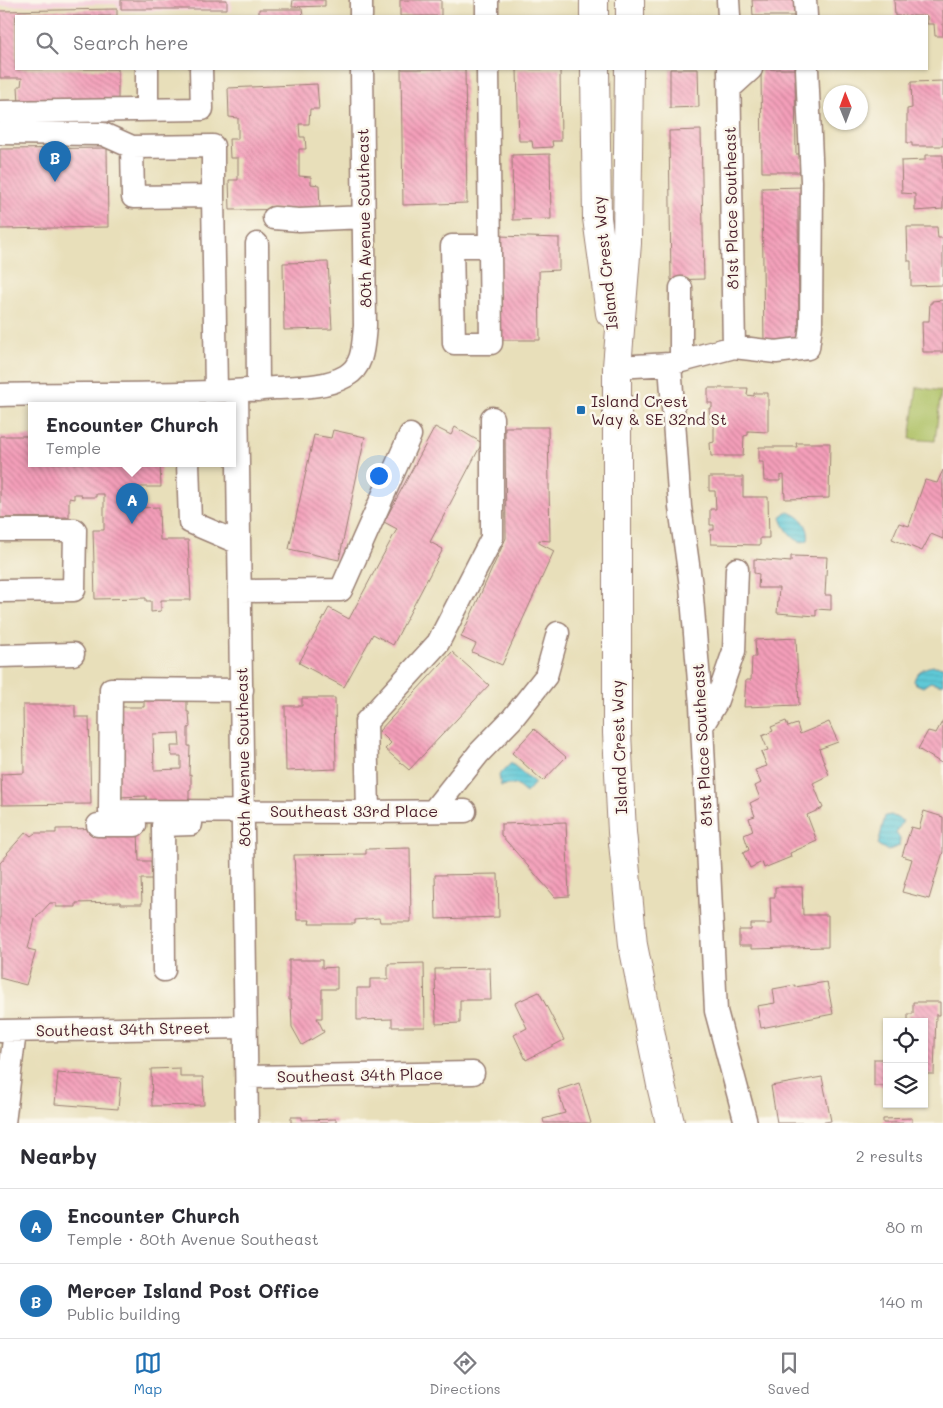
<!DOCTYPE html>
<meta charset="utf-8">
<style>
:root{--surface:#fff;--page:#f2f2f3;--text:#2b2b33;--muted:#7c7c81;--line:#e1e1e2;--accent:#1f6fb2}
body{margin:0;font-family:Mali,sans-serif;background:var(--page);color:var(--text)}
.controls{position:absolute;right:15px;bottom:15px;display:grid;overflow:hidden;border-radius:0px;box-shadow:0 1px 4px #0004}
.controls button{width:45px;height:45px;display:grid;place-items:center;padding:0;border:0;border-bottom:1px solid var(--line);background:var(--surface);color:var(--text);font:25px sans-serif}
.compass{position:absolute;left:823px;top:85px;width:45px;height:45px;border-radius:50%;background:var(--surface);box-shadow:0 1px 4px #0004;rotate:359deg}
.you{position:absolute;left:378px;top:475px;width:18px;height:18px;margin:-12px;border:4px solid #fff;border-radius:50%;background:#1a73e8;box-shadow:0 0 0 8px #1a73e833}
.badge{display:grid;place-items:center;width:32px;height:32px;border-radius:50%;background:var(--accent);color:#fff;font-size:16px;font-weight:700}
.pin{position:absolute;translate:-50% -41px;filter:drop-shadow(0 1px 2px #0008)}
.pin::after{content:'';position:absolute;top:26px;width:18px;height:15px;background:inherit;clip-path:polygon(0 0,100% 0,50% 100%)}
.popup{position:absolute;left:28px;top:402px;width:208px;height:65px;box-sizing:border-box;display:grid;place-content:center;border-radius:0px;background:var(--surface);filter:drop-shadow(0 1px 4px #0005);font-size:16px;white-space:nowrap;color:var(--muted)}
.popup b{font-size:19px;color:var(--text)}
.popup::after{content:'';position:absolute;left:50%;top:100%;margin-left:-10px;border:10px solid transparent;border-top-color:var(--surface)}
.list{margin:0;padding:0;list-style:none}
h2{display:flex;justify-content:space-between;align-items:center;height:65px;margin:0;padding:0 20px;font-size:21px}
h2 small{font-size:16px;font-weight:400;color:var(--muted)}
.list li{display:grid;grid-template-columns:32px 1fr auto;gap:15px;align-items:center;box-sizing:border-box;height:75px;padding:0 20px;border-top:1px solid var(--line)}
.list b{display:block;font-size:19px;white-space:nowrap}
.list p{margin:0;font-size:16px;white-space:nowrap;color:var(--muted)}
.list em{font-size:16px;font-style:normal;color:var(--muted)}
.icon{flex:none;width:28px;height:28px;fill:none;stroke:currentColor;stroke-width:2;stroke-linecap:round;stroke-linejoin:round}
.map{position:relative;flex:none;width:943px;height:1123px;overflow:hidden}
.search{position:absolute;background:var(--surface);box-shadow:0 1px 4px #0004;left:15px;right:15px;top:15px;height:55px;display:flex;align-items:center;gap:12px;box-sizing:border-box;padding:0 18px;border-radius:0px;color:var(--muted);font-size:19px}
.sheet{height:215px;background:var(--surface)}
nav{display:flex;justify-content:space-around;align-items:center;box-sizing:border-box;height:70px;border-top:1px solid var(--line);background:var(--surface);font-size:14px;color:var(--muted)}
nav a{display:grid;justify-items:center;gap:2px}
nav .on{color:var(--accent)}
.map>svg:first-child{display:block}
.built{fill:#f5cfdb}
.pitch{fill:#aec165;stroke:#7c7048}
.water{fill:url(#water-rules);stroke:#547481}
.building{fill:url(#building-back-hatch);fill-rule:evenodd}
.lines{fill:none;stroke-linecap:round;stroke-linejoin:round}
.minor-casing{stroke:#997f72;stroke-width:25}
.major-casing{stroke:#997f72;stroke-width:30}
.minor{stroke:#fff;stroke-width:22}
.major{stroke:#fff;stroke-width:28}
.poi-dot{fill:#1f6fb2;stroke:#fbf7ec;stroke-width:2}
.labels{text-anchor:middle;stroke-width:5;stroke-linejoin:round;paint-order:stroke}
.street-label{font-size:16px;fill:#4a1f2b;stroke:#fbf7ec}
.poi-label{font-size:16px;fill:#4a1f2b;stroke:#fbf7ec;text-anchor:start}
</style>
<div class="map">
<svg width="943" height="1123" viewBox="0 0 943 1123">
<defs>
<pattern id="water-rules" width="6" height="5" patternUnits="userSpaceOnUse" patternTransform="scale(1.25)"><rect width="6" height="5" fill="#5ec9d7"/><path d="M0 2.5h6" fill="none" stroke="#53acb9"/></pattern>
<pattern id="building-back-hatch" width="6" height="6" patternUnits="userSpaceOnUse" patternTransform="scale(1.25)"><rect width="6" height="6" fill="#f49fba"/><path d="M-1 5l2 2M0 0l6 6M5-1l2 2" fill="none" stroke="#c88197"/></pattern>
</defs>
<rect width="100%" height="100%" fill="#fbf7ec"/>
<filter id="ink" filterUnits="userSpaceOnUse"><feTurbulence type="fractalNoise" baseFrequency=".02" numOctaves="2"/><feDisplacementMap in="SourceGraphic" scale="10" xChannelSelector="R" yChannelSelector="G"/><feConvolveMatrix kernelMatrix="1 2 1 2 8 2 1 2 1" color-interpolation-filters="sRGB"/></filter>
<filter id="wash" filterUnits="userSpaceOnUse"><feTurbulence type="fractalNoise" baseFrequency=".0096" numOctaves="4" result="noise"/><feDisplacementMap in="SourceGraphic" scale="20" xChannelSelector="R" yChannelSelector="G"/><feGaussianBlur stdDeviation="1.12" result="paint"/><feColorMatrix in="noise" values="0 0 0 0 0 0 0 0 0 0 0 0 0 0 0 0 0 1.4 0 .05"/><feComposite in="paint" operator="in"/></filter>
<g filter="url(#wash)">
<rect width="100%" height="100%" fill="#e8dfba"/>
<path class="built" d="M0,0H231L232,11H122L115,4L0,6Z"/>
<path class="pitch" d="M917,387L941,391L935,441L910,439Z"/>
<path class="water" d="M785,512C798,512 811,526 808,540C797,548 783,527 781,517Z
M934,666L943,667V685L930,682L923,687L916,684L914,681C916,671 925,667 934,666Z
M511,763L535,783L526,793L515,784L501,786L499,775Z
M891,815L903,821L896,833L900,839L899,846L888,851L878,845L885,816Z"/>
<g id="blocks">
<path class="building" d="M121,0H227V9H121Z
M293,0H325V6L292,7Z
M400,0H441V16H400Z
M752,0H795L796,16H753Z
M894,0H943V36H935L934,24H927V16H895Z
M117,9V16H16V69H118V102L19,105L18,86H21L22,78H0V11Z
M259,9H302L303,16H259Z
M401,69H465L467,203L403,205Z
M528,69H560L561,141H552L553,147L533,148L532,141H519L517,70Z
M670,69H698L699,107L670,108Z
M761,69H801V80H795L796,154H802L803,172H762Z
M943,81V146H912V143H907V109L912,108L911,82Z
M317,84L319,109H310L309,124H299L300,137H305L306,149H299V176L311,177V184L319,185L320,209L230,210L229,180H238V158H230L229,139H238V118L229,117L228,88Z
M701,130L704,279L671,280L669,131Z
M107,148L108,227L0,229V149Z
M550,154L551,219L513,220L512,155Z
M925,155H943V209L915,211V194L902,193L901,161L925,160Z
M805,187V206L798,207L799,325H806V344H764L762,188Z
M907,227H937L938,238H943V285L911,286V261H908Z
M499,236L559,238V270L539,271L540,340H497Z
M328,262L332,329L284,330L283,263Z
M943,300V352H923L922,321H929L930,303H932V301Z
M708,388H748L747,395L754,396V393H768V432L748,431V435L744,436L743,456H711L710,443L714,442V423H710L709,408H712V403H708Z
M435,427L451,435L455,427L482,443L430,542L443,549L393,645L373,634L344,687L299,663L329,608L349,619L397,529L384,522Z
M505,427H548L550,541L539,540V543L554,551L502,665L472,652L476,644L461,637L506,538Z
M333,430L365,437L339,560L289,549L314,435L331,438Z
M0,436H32V463H160L161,487H135V508L159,507L160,540H188L191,600H161V611L151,612V601H146V598L95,599L93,530H104V494H96V497H82L81,494H74V499L69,498V517L0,518Z
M796,443H830L829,498L785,499L784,475L780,476V481H764L763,462H759V447H797Z
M943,470V539L931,534L922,551L892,539L899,523L909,526L925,480L937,483Z
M709,477H743V497H768L769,538H760V545L711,544L710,530H714V525H710V509H716L715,491H709Z
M791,556L827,557L825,595H831V610L816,609V616L777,613L779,588H758L759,574L754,573V559L791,562Z
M796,638L799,705L744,707L746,680H751L752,657H756L755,640Z
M452,652L489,685L409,770L385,749L391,743L379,731Z
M187,697V712H189L190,727L188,728V746H190L189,775L191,774V789L189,790V805L147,806L146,796L118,797L116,707H144V698ZM179,733L180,746H171L172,756H181V769L154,770L153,734Z
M302,698H335L336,769L286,771L285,706H302Z
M23,705H75V717H89L91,804L2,805L1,774L24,773Z
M943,720V764L918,749L928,731L936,733Z
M786,721L788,727L797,724L800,734L829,722L838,742L819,749L829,775L813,783L823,808L807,815L817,841L790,853L791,857L764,868L762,862L750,868L743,853L749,850L744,835L753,831L749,818L755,816L750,803L760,798L755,786L761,783L755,770L767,766L761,752L768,750L762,736L773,731L771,727Z
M534,729L566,757L543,781L512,753Z
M924,811L943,817V852L929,899L902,892L912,859L902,856L911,827L919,829Z
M566,822L569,896L555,897L501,835V824Z
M138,828L139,861H151L152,879H141L142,904H121L120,902L76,903V907H56V903H50L35,919L28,949L36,951L26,985L0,978V863L8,854L7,853L26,832L31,836L35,833H56V829Z
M410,848L411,922H380L379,918L355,920V924H309L310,920H297L294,855L366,854V849Z
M498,874L499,917L436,919L435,875Z
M775,887H802L803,915H828V947L751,949V946H739V930H751V924H771L770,897H775Z
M289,960H322V968L337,967V989H322V1018H317L324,1032L302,1045L292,1027L291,1000H289Z
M424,963L425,1027H392V1019L357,1020V988H370V979H388V964Z
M490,968L491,1000H460V1023L436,1024L435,969Z
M827,982L833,1014L761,1028L757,1006L775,1003L773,989L795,985V987Z
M539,992L564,1040L526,1060L514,1035L527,1028L515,1003Z
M913,1002H940V1015H936L934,1074H924V1022H908V1014H913Z
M874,1059H887V1086H874Z
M180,1068V1077H203L204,1105L152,1106L151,1069Z
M58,1073L121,1078L118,1109L55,1104Z
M822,1077L831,1121L819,1123H777L771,1086Z
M579,1083L591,1123H544L543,1119L565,1113L558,1090Z
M291,1117H302V1120L336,1119V1123H291Z
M912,1118V1123H883V1119Z"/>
</g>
</g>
<g filter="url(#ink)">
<use href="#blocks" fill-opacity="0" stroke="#997f72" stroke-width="1"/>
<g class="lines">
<defs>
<path id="minor" d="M361,0V16
M487,0V16
M728,0L729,16
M805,0L806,16
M147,69V110
M488,69L491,343H454L452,246H490
M729,69L734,347
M730,88L751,69
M0,112L202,109L201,69
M0,133L103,134L132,147L213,146V196L133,197L132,147
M213,196L216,391
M274,218L299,220L364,217
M257,244L258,390
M681,288V361
M670,364L680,507L691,586L701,705L716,1011L746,1123
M617,367L670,364L734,347L776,352L808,348L811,325L812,181L807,69
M237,391L247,1123
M0,395C91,393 184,396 275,388C298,387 325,388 346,376C364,366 363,344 365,326L362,69
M188,463L190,522L239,543
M0,530H75L74,590L0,591
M240,591L341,590L410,435
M0,656L73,654
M242,690L111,689L110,811L368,812L465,811
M702,726L716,703L734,651L737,569
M433,811L479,753L512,719L546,676L558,633
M368,812L366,722L438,643L492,538V418
M98,825H135
M164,970L163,825L191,824
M0,1031L246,1027
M247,1077L473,1073
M4,1123L15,1031"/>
<path id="major" d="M594,0V16
M630,16V0
M595,69L597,218L610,313
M629,69L627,243L617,367V733L622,832L633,945L661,1085L670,1123"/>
</defs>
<use href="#minor" class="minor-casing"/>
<use href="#major" class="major-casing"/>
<use href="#minor" class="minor"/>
<use href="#major" class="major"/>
</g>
</g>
<rect class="poi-dot" x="576" y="405" width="10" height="10" rx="2.5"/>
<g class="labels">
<g class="street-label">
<text transform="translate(731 208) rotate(-91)" y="6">81st Place Southeast</text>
<text transform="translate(364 218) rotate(-91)" y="6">80th Avenue Southeast</text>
<text transform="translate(605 263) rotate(-96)" y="6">Island Crest Way</text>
<text transform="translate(702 745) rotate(-93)" y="6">81st Place Southeast</text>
<text transform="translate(619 747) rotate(-92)" y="6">Island Crest Way</text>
<text transform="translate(243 757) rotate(-91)" y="6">80th Avenue Southeast</text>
<text x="354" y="817">Southeast 33rd Place</text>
<text transform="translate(123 1029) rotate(-1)" y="6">Southeast 34th Street</text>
<text transform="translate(360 1075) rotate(-1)" y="6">Southeast 34th Place</text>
</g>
<g class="poi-label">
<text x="591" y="407">Island Crest<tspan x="591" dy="18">Way &amp; SE 32nd St</tspan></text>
</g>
</g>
</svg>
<div class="controls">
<button><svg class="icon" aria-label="locate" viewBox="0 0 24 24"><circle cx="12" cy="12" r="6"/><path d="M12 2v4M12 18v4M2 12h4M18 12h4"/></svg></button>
<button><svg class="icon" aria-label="layers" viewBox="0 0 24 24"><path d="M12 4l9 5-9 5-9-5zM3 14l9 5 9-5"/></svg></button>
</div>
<svg class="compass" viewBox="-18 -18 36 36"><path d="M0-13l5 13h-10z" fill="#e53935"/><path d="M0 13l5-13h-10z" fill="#7c7c81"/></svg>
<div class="you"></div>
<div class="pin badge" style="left:132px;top:524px">A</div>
<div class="popup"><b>Encounter Church</b>Temple</div>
<div class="pin badge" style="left:55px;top:182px">B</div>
<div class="search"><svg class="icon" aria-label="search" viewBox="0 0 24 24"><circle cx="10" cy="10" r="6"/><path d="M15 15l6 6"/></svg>Search here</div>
</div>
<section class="sheet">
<h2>Nearby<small>2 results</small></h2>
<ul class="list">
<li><span class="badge">A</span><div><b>Encounter Church</b><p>Temple · 80th Avenue Southeast</p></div><em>80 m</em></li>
<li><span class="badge">B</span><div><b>Mercer Island Post Office</b><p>Public building</p></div><em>140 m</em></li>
</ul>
</section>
<nav>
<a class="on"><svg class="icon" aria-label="map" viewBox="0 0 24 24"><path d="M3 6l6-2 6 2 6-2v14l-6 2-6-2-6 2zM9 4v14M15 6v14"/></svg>Map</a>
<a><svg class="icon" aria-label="directions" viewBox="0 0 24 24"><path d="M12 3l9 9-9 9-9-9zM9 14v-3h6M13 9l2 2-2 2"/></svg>Directions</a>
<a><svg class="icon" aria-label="saved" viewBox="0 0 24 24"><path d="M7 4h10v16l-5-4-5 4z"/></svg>Saved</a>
</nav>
